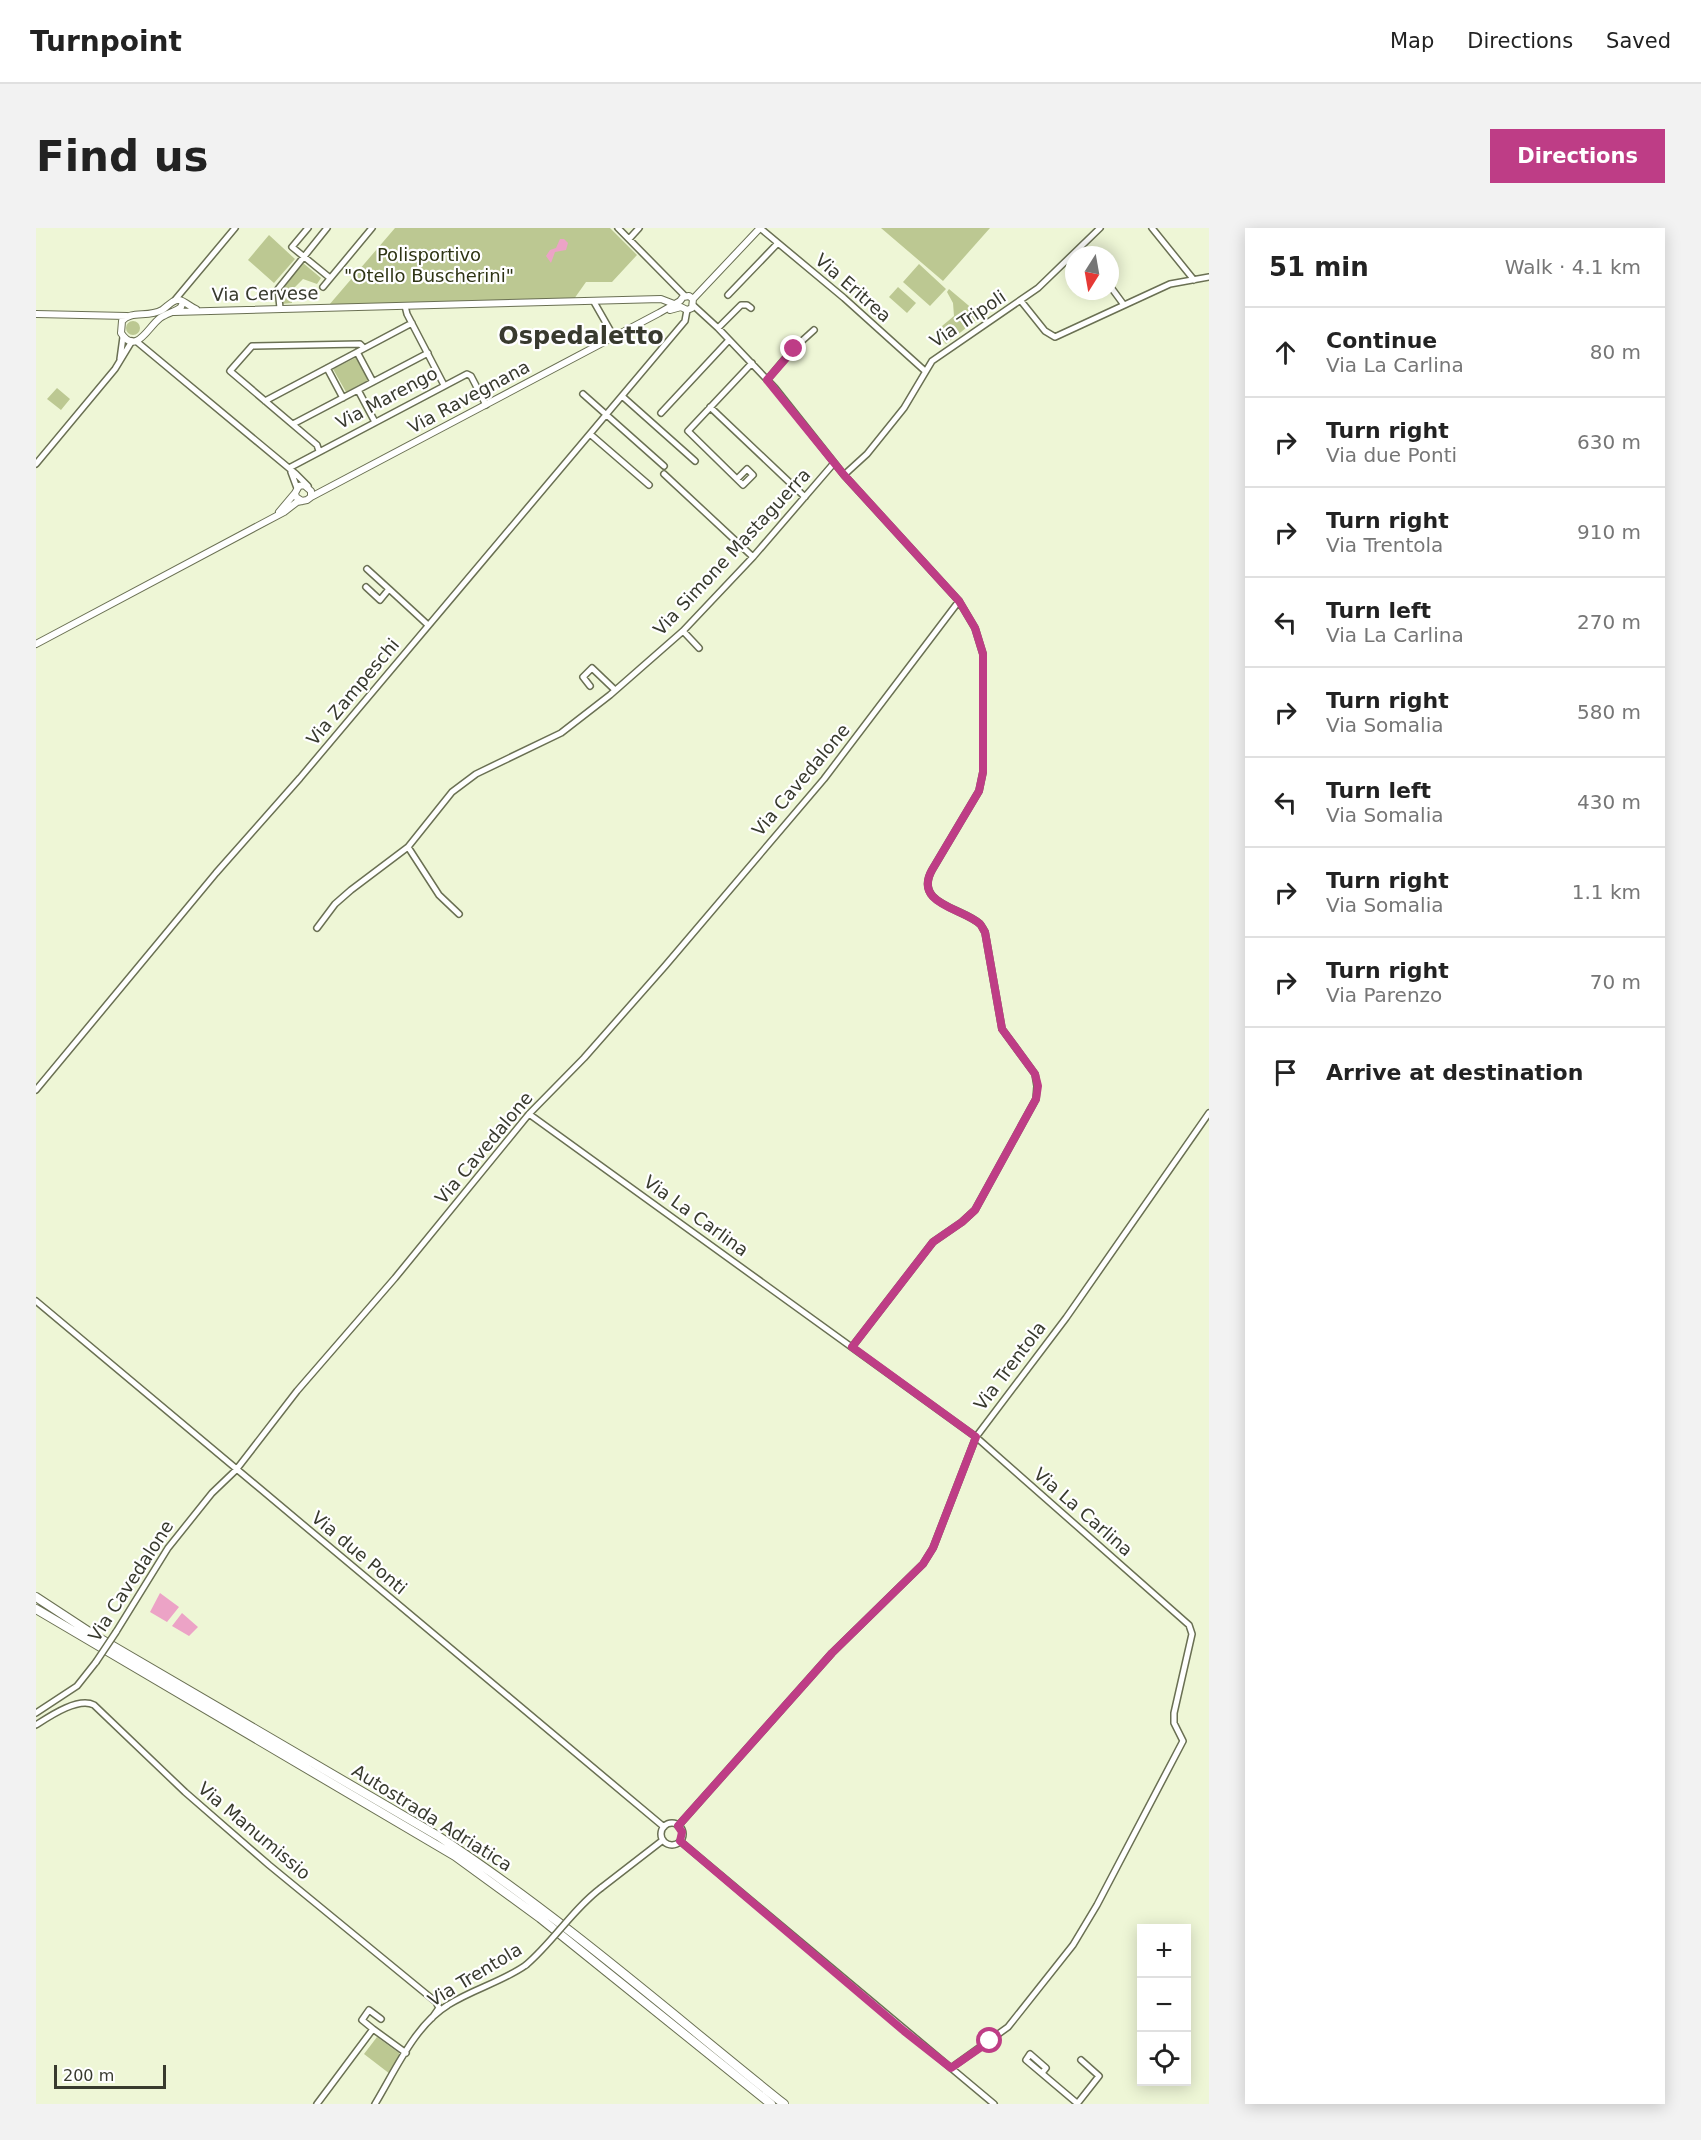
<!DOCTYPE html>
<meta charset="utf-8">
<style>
:root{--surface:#fff;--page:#f2f2f2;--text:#222;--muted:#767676;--line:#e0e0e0;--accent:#be3d86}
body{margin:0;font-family:"DejaVu Sans",sans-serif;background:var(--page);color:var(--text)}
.controls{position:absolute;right:18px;bottom:18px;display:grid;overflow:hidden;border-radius:0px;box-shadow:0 3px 15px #0003}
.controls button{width:54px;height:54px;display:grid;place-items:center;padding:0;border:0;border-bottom:2px solid var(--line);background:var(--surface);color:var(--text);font:30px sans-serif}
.compass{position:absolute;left:1029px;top:18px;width:54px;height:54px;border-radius:50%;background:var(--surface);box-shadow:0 3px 15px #0003;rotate:191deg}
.scale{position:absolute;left:18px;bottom:15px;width:112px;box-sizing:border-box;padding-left:6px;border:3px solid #383a2e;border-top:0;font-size:16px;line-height:21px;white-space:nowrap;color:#383a2e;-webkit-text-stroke:4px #fff;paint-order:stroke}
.stop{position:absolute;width:18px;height:18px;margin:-14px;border:4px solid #be3d86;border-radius:50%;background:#fff}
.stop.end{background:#be3d86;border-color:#fff;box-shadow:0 2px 6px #0008}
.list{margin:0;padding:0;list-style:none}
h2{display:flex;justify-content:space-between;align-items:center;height:78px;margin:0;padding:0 24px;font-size:26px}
h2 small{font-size:20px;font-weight:400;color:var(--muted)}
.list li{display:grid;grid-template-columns:39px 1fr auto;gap:18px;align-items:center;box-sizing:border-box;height:90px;padding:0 24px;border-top:2px solid var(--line)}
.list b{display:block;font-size:22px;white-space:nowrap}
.list p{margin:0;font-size:20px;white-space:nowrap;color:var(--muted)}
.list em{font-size:20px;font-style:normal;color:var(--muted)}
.icon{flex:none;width:33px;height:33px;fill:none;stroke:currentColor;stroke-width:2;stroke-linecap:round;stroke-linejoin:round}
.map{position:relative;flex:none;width:1173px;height:1876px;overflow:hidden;border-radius:0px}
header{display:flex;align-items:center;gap:36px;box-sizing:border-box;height:84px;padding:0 30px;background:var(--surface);border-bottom:2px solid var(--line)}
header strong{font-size:28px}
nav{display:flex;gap:33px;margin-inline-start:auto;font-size:21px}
.intro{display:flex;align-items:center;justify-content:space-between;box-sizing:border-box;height:144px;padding:0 36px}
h1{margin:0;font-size:42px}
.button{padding:15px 27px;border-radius:0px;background:var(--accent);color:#fff;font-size:21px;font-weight:700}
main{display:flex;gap:36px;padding:0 36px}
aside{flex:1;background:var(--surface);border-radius:0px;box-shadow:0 3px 15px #0003}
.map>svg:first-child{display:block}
.green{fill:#bcc892}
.water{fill:#eca3c6}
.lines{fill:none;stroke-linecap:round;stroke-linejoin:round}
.minor-casing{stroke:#6a7053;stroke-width:8}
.major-casing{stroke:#6a7053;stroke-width:8}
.highway-casing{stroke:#6a7053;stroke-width:10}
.minor{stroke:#fff;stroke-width:5}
.major{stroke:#fff;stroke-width:6}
.highway{stroke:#fff;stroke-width:8}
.minor-bridge-casing{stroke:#6a7053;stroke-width:8;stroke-linecap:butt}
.minor-bridge{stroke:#fff;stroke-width:5}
.route{stroke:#be3d86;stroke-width:8}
.labels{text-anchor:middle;stroke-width:4.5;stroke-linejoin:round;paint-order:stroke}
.park-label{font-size:18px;fill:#2e3414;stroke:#fff}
.street-label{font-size:18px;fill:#383a2e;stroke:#fff}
.district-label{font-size:24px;font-weight:bold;fill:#383a2e;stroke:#fff}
</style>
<header>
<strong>Turnpoint</strong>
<nav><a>Map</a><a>Directions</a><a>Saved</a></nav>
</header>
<div class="intro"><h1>Find us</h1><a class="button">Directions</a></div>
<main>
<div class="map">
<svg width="1173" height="1876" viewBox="0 0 1173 1876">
<rect width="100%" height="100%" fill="#eef6d6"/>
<path class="green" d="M359,0H574L601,27L576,54H550L538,71L293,77Z
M845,0H954L907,53Z
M233,7L259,31L238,55L212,32Z
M267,35L285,50L281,56L267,51L255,63L256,75L245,76V61Z
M883,36L910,61L894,78L867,54Z
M862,59L880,75L871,85L853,69Z
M913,61L945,88L910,116L904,109L909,102L906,98L918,88L917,75L911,64Z
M90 100a7 7 0 1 1 14 0a7 7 0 1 1-14 0Z
M323,128L333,152L310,164L297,141Z
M21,160L34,171L25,182L11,171Z
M341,1809L363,1825L364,1829L354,1846L328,1826Z"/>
<path class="water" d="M524,11H528L532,15L530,22L519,24L515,35L510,28L514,22L520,20Z
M124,1365L143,1379L131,1394L114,1384Z
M146,1385L162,1399L153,1408L136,1398Z"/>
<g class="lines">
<defs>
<path id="minor" d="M272,0L256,19L294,50
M582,0L649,68
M724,0L808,70L889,143
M1116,0L1158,52
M593,11L603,0
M1045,20L1050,27
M1074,58L1088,77
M287,59L336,0
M692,67L742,15
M138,73L199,0
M985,73L1009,103L1019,109L1134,56L1173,49
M558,74L578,109
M369,78L371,86L408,157
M658,78L682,100L739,160L808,247L923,373L939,400L947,426V544L943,563L896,642C877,676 927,680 944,696C946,698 947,701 949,704L966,801L999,846L1001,858L1000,871L939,982L926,994L897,1014L816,1119
M244,80L242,61L291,0
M682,100L705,77H711L715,80
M100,113L260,246L272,258
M321,124L337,154
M84,131L87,109
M291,140L307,170
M731,152L757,121L778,102
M322,162L339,194
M547,166L628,238
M586,168L659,233
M229,173L376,95
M674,179L769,269
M625,185L693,112
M257,196L392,125
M554,206L613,257
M283,223L281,217L194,143L216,118L324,116L328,120
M0,236L79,141L96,113
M253,240L431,146L435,148L450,177
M255,244L261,260
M628,246L717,329
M808,247L831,226L868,180L896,133L1002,60L1064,0
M701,251L711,241L717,247L707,257L652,203L716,135
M330,359L344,372L353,361L331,341
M353,361L392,397
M647,403L663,420
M554,458L547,449L556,440L579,462
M372,619L403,667L423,686
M281,700L299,676L315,662L372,619L416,564L440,546L525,505L574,467L647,403L717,329L798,235
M0,862L180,645L264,550L649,93L651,82
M493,886L940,1209L1153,1397L1156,1406L1138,1485V1495L1147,1513L1061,1677L1037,1717L972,1799L915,1840
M0,1073L628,1599
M80,1404L132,1320L176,1265L200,1242L261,1163L359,1050L493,886L548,830L629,738L788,551L923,373
M0,1485L41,1458L60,1434
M0,1497C14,1488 42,1469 58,1477L149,1564L233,1637L400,1774L403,1780L396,1790
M625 1606a11 11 0 1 1 22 0a11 11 0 1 1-22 0Z
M642,1598L796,1425L887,1336L897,1320L940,1209L1030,1090L1173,885
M644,1613L958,1876
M565,1660L627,1612
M337,1801L326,1792L333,1782L345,1791
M1006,1845L1010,1840L994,1826L990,1832L1042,1876
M281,1876L337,1801L370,1825
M339,1876C359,1843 379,1797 412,1777C437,1761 466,1754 490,1737
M1041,1876L1063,1848L1045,1832"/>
<path id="major" d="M147,74L145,79C139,84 131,85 124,90C112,99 100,128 85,105L86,93C95,82 112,90 126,82C131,79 137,71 143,72C149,73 154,79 160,81
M634,82L645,79L651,82L656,80L657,71L724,0
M138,84L625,71L638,76
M0,86L91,88
M275,269L623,85L644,73L647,69L653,68L657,71
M243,284L259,265
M0,416L248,284L261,274L271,272L275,269V263L268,257L263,258L259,265L260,269L266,273"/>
<path id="highway" d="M0,1369L58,1407L402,1608C524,1688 634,1785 748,1876
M0,1381L419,1628L504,1690L735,1876"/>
</defs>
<use href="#minor" class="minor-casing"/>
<use href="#major" class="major-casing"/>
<use href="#highway" class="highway-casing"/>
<use href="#minor" class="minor"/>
<use href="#major" class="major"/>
<use href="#highway" class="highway"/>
<defs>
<path id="minor-bridge" d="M60,1434L80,1404
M490,1737C518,1713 536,1682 565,1660"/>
</defs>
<use href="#minor-bridge" class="minor-bridge-casing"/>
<use href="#minor-bridge" class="minor-bridge"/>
</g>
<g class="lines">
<path class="route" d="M758,121L731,152L808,247L923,373L939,400L947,426V544L943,563L896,642C877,676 926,680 944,696C946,698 947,702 949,704L966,801L999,846L1002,858L1000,871L939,982L926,994L897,1014L816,1119L940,1209L897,1320L887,1336L796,1425L642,1598L646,1604L644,1613L868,1803L915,1840L954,1813"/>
</g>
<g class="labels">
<g class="park-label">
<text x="393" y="33">Polisportivo<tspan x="393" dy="21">"Otello Buscherini"</tspan></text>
</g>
<g class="street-label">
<text transform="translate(817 60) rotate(41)" y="6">Via Eritrea</text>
<text transform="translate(229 66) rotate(-1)" y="6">Via Cervese</text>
<text transform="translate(932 91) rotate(-34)" y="6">Via Tripoli</text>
<text transform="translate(433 169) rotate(-28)" y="6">Via Ravegnana</text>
<text transform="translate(351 170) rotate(-28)" y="6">Via Marengo</text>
<text transform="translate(696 324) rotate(-47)" y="6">Via Simone Mastaguerra</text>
<text transform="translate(317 464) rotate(-50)" y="6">Via Zampeschi</text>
<text transform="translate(765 552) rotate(-50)" y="6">Via Cavedalone</text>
<text transform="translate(448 920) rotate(-50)" y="6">Via Cavedalone</text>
<text transform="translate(660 988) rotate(36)" y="6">Via La Carlina</text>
<text transform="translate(974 1138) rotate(-53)" y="6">Via Trentola</text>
<text transform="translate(1047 1284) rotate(41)" y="6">Via La Carlina</text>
<text transform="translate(323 1325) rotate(40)" y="6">Via due Ponti</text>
<text transform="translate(95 1353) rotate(-57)" y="6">Via Cavedalone</text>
<text transform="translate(396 1590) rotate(32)" y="6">Autostrada Adriatica</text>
<text transform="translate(218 1603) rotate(40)" y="6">Via Manumissio</text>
<text transform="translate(439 1747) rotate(-31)" y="6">Via Trentola</text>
</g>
<g class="district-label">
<text x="545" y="116">Ospedaletto</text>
</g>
</g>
</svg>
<div class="controls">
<button>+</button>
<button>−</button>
<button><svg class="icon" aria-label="locate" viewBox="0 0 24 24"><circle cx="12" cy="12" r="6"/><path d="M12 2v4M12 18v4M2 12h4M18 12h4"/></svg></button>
</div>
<svg class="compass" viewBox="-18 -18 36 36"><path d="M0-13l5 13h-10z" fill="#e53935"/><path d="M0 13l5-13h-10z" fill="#767676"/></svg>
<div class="scale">200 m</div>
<div class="stop" style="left:954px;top:1813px"></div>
<div class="stop end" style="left:758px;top:121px"></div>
</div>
<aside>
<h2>51 min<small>Walk · 4.1 km</small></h2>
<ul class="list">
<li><svg class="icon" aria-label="ahead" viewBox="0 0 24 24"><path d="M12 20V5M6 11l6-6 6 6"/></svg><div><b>Continue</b><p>Via La Carlina</p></div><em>80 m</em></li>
<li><svg class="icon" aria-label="right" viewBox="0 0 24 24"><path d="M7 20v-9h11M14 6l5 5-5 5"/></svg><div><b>Turn right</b><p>Via due Ponti</p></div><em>630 m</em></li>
<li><svg class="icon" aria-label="right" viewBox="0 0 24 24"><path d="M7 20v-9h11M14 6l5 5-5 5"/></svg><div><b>Turn right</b><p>Via Trentola</p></div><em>910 m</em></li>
<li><svg class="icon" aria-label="left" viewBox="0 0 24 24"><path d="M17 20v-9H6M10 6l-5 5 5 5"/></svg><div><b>Turn left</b><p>Via La Carlina</p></div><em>270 m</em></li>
<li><svg class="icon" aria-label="right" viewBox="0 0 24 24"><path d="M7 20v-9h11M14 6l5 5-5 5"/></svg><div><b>Turn right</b><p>Via Somalia</p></div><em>580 m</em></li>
<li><svg class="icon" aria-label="left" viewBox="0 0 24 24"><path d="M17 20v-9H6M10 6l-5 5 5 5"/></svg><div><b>Turn left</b><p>Via Somalia</p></div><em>430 m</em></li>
<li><svg class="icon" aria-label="right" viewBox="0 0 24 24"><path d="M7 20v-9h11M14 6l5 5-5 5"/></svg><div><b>Turn right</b><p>Via Somalia</p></div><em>1.1 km</em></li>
<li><svg class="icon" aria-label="right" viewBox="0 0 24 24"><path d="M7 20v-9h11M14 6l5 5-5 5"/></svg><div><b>Turn right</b><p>Via Parenzo</p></div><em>70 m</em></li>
<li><svg class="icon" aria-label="arrive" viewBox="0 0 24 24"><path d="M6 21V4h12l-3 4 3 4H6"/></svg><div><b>Arrive at destination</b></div></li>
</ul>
</aside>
</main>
